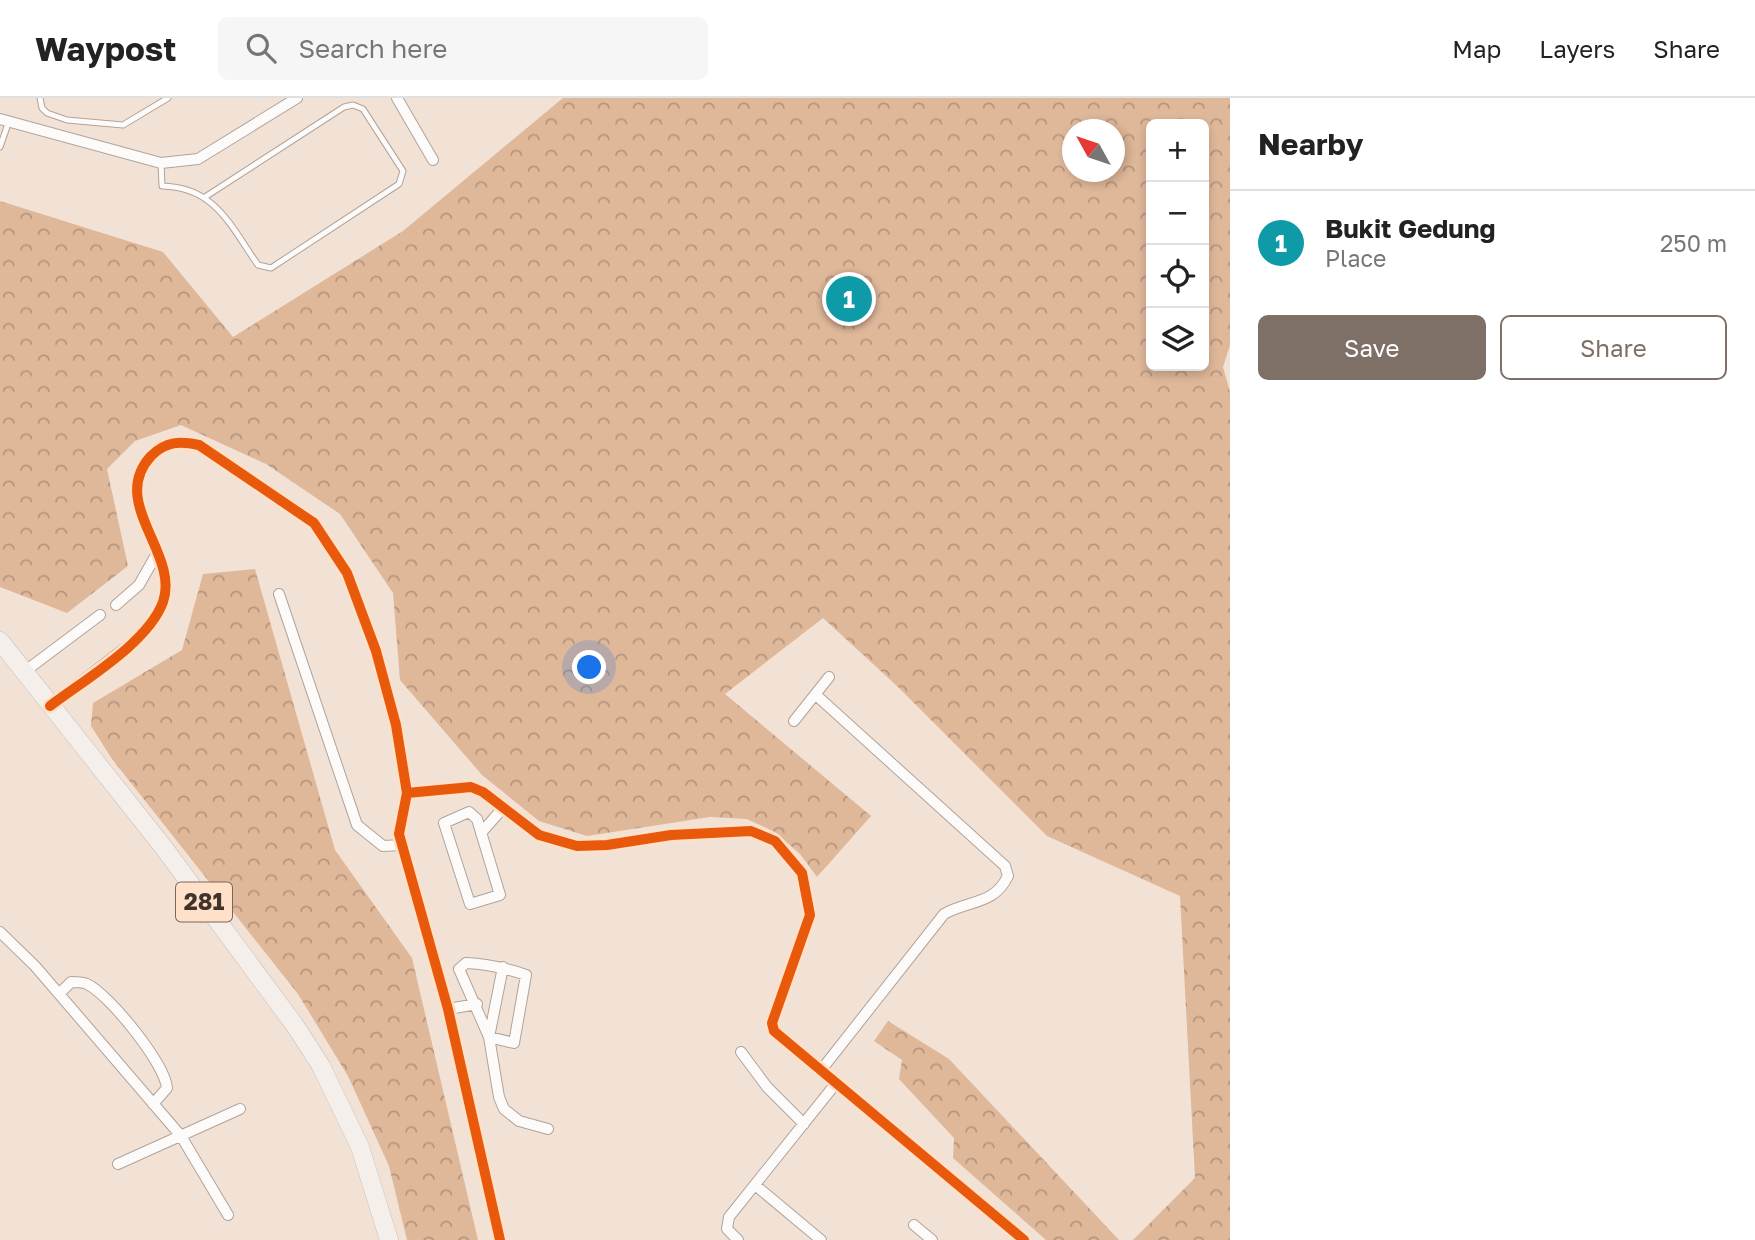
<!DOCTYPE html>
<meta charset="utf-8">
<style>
:root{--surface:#fff;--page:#f6f6f6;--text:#222;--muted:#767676;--line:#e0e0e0;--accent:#7e7066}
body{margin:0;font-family:"Golos Text",sans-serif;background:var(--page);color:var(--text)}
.controls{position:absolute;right:21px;top:21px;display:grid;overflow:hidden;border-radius:10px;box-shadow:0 4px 10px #0003}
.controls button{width:63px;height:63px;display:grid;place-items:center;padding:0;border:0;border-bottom:2px solid var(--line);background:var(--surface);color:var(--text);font:35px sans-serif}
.compass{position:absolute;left:1062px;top:21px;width:63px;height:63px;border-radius:50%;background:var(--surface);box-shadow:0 4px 10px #0003;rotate:310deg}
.you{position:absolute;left:590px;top:570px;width:24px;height:24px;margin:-18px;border:5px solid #fff;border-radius:50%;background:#1a73e8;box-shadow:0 0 0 10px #1a73e833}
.badge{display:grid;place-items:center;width:46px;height:46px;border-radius:50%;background:var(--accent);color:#fff;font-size:23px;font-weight:700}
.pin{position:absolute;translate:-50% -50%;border:4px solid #fff;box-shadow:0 2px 7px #0006}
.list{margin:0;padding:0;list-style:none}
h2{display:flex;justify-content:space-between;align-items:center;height:91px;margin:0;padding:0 28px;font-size:30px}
h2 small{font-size:23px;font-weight:400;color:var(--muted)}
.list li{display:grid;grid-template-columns:46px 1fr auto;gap:21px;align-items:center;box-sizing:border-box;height:105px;padding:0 28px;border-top:2px solid var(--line)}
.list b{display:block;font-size:26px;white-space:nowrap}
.list p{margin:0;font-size:23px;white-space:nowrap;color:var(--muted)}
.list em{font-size:23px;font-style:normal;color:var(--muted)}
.actions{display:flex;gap:14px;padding:21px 28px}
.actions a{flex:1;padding:16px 0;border:2px solid var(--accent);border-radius:10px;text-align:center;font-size:24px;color:var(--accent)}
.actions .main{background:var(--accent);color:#fff}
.icon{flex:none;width:38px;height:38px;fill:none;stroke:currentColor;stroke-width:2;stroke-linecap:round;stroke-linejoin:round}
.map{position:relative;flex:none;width:1230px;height:1142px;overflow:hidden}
header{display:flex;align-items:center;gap:42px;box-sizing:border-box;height:98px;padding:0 35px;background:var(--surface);border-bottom:2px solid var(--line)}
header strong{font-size:33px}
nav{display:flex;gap:38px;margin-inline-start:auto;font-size:24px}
.search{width:490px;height:63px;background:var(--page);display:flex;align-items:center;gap:18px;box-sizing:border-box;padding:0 24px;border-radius:10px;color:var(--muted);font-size:26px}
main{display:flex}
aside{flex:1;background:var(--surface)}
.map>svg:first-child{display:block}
.forest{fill:url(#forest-crowns);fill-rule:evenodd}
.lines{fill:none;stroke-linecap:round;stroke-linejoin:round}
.minor-tunnel{stroke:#cebfb4;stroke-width:10;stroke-dasharray:10 5;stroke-linecap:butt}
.service-casing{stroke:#b0a39a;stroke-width:7}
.minor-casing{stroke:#b0a39a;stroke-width:12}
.primary-casing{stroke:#c9c0ba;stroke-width:19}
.service{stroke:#fdfbf9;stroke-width:5}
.minor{stroke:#fdfbf9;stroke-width:10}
.primary{stroke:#f5efeb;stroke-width:18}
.cycleway-casing{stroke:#ffe0c9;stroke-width:15}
.cycleway{stroke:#e8590c;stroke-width:10}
.labels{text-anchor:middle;stroke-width:5;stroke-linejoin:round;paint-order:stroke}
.shield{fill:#ffe0c9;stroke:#79675a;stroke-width:2}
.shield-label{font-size:23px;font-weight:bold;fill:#3f332a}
</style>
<header>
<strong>Waypost</strong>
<div class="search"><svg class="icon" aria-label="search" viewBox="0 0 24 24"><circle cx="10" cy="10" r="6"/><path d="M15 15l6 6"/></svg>Search here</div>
<nav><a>Map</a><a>Layers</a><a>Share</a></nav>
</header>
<main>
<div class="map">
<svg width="1230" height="1142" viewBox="0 0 1230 1142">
<defs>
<pattern id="forest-crowns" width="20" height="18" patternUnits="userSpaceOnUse" patternTransform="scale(1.75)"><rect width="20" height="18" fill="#dfb799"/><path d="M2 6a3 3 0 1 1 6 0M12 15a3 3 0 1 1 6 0" fill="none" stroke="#b6957d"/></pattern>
</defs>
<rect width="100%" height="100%" fill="#f2e2d6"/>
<path class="forest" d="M563,0H1230V247L1223,269L1230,294V1142H1133L1195,1080L1180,798L1047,738L897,588L823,520L725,596L871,718L817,779L800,756L775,734L747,721L710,719L587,738L539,723L482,677L400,582L393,495L340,416L266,366L181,327L135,343L107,371L128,468L67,515L0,489V103L163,154L233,239L403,133ZM1151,26H1204V268H1151ZM1072,32H1114V74H1072Z
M255,471L335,752L412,860L478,1142H407L389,1068L348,978L298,896L112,661L91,628L93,605L182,552L203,476Z
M888,923L949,961L1119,1142H1046L953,1060L954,1040L899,981L902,962L874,943Z"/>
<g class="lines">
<path class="minor-tunnel" d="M125,550L140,538"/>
<defs>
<path id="service" d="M40,0L42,10L47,15L67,22L123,27L168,0
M0,49L9,23
M161,65L162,88C215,89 230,127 258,167L271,170L399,86L403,73L363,11L353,7L344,9L205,99"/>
<path id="minor" d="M397,0L433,62
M0,21L161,65L198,61L297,0
M279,496L357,727L383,748L402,747
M116,507L139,487L156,457
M140,538C153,523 171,502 166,480C159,440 116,398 150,359C165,343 179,343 199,347L314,425L347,475L376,553L396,627L407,695L399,736L448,911L500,1142
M24,574L100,517
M816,597L1005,768L1008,778C994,807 969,802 944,816L822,971
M50,608L125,550
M794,623L829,579
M407,695L471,689L483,694L539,737L577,748L607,747L671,737L751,733L775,743L802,775L810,817L772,925L774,933L1024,1142
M469,714L477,721L500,797L470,806L444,725Z
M481,735L503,710
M0,834L35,868L181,1038L228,1117
M503,869L489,939L514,945L526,877C506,870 487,866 466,865L459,871L489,939L499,999L504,1011L519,1023L548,1031
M59,896L71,884C76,884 83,884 87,886C110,897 165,966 167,990L153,1006
M448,911L477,906
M741,954L767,989L804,1026
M118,1066L240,1011
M755,1087L821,1142
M914,1127L932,1142
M738,1142L727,1131L729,1119L837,984"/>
<path id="primary" d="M0,543L164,750L296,929L321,968L360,1049L389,1142"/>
</defs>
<use href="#service" class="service-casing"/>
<use href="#minor" class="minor-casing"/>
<use href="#primary" class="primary-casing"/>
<use href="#service" class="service"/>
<use href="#minor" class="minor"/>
<use href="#primary" class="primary"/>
<defs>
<path id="cycleway" d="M50,608C84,582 148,545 163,504C180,455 108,405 151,358C166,343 180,343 199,347L314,425L347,475L376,553L396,627L407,695L399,736L448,911L500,1142
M407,695L471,689L483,694L539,737L577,748L607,747L671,737L751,733L775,743L802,775L810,817L772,925L774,933L1024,1142"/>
</defs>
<use href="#cycleway" class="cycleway-casing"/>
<use href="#cycleway" class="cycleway"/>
</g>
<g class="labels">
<rect class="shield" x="176" y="784.5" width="56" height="39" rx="5"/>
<g class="shield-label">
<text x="204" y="812">281</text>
</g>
</g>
</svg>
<div class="controls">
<button>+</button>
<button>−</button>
<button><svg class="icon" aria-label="locate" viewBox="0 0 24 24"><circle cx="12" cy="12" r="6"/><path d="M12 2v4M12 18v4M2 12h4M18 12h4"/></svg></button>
<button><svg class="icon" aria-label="layers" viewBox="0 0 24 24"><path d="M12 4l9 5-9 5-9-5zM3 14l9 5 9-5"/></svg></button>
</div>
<svg class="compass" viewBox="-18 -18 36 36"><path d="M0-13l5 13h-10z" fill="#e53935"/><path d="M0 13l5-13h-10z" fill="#767676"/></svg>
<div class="you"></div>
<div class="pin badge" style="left:849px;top:201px;background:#0f9aa8">1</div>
</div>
<aside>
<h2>Nearby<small></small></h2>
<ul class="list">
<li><span class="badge" style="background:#0f9aa8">1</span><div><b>Bukit Gedung</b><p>Place</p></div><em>250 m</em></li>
</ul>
<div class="actions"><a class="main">Save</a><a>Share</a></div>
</aside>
</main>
